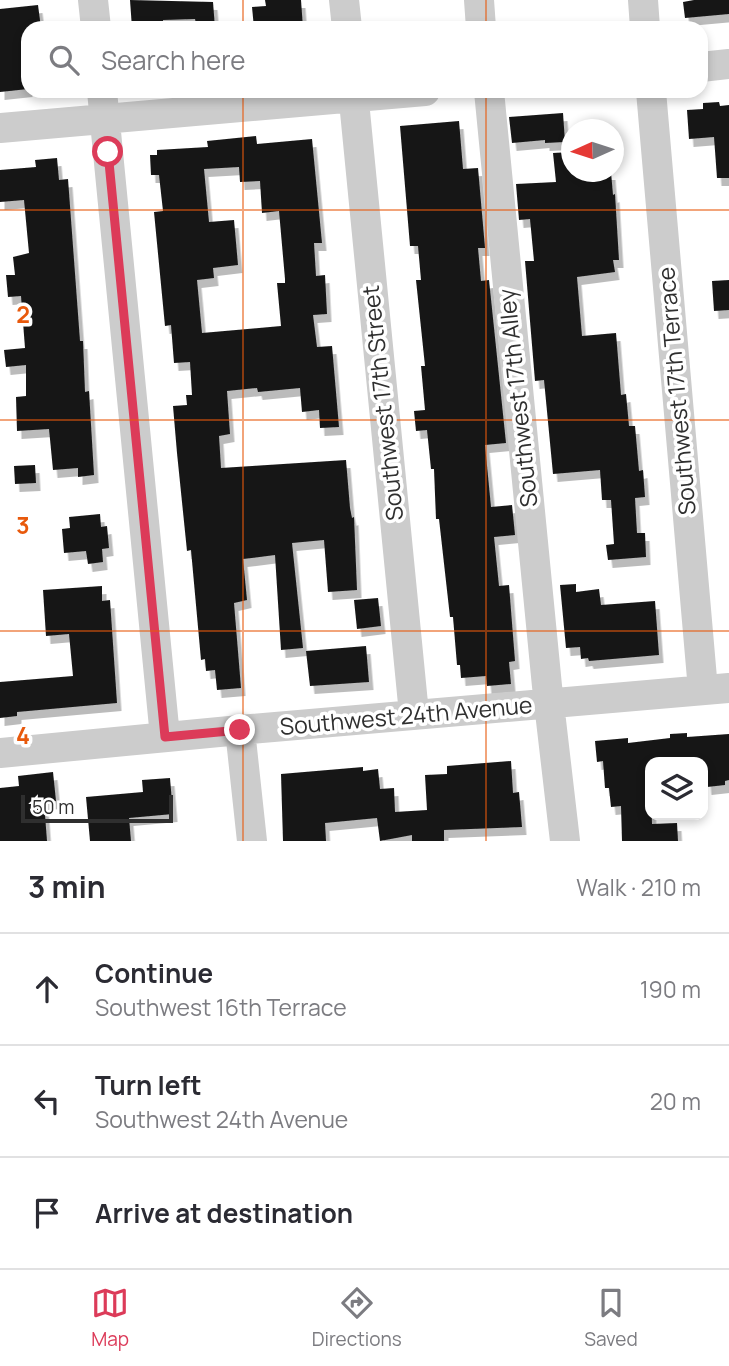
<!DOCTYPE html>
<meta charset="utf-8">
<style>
:root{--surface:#fff;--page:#f2f2f3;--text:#2b2b33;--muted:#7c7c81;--line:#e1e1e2;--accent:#dc3b59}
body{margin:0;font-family:Manrope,sans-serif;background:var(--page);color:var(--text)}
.controls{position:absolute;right:21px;bottom:21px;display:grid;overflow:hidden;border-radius:14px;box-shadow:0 4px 10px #0003}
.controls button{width:63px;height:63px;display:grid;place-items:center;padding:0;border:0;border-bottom:2px solid var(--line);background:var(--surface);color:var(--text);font:35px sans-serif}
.compass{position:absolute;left:561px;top:119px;width:63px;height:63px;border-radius:50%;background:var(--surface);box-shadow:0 4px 10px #0003;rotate:267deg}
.scale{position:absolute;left:21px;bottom:18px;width:152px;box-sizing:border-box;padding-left:7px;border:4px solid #2f2f2f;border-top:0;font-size:19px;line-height:24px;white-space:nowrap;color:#2f2f2f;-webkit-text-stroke:5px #fff;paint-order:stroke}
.stop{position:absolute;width:21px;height:21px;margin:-16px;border:5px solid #dc3b59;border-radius:50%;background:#fff}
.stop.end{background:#dc3b59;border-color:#fff;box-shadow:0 2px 7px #0008}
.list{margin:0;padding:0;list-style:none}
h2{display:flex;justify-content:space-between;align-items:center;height:91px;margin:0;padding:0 28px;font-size:30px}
h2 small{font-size:23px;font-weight:400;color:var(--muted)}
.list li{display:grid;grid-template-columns:46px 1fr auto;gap:21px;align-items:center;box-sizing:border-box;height:112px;padding:0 28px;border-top:2px solid var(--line)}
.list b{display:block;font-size:26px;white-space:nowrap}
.list p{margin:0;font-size:23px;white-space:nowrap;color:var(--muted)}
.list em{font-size:23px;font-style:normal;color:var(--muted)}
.icon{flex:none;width:38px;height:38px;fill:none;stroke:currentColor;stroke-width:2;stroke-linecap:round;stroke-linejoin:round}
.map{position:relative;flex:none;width:729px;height:841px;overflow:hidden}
.search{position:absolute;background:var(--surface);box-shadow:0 4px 10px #0003;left:21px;right:21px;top:21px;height:77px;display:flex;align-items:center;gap:18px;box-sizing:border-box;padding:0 24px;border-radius:21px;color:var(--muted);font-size:26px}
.sheet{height:427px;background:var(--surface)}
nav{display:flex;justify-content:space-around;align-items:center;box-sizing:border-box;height:98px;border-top:2px solid var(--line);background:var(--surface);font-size:19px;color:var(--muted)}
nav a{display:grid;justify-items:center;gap:4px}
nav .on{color:var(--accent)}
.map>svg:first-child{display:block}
.building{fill:#161616;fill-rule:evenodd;filter:url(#shadow)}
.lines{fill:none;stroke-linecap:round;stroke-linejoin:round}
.minor{stroke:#ccc;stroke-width:30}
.route{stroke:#dc3b59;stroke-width:9}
.grid{fill:none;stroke:#e8590c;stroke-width:2;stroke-opacity:0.55}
.labels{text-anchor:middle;stroke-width:7;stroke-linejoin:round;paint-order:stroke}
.street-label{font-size:23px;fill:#2f2f2f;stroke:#fff}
.grid-label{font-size:23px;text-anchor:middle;font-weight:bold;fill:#e8590c;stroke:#fff;stroke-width:7;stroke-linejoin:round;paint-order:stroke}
</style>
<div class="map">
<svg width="729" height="841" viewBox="0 0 729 841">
<defs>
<filter id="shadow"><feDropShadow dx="4.5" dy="8" stdDeviation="0" flood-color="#0004"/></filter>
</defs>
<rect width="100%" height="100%" fill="#fff"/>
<path class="building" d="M130,0L213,2L215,28H197L195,19L163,20V21L153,22L154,28H132Z
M265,0H301L303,28H254L252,7L266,6Z
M694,0H729V14L685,18L683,2Z
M38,5L41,28H28V89L0,92V9Z
M719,102L720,106L729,105V178H717L714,137L689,139L687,110L703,109V103Z
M563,113L565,142L545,143V140L512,143L509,117Z
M459,121L463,169L478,168L485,248H478L481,281L489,280L506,443L485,445L491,507L512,505L515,535L494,537L499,586L509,585L515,661L509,662L511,684L487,686L486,676L461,678L460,665H457L453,617H450L439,519H436L434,469H431L427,430L416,431L414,411L425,410L421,366H425L416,280H421L418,246H410L400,126Z
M256,136L257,144L312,139L322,243H314L316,276L325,275L327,314L313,315L317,347L332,346L339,427L320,428L319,410L302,412L300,388L258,392L257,388L227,391L230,434L219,436L221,468L346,460L350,508L352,518L354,517L357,590L328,592L324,540L292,543L303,648L281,650L275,555L243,559L247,600L234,603L241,688L217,690L215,670L206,671L205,659L201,660L191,550L187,551L177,453L173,406L187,405L186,395H192L190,362L174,363L171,325L165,326L154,212L163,211L159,175H151L150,155H157V150L208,147L207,141ZM239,167L240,182L260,181L262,213L279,211L285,279V283H277L281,326L202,333L197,280L214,278L213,268L238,265L234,220L209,222L204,169Z
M571,152V172H611L613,195L615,194L619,260H613L615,272L577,277L582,336L616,333L621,395L626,394L629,426H635L639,471L643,470L645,497L635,498L637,533H645L646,557L608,560L606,545L614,544L611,500H602L600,470L553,474L544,380L535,381L525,261H534L530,219L519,220L516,184L556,182L553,153Z
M57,158L59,180L68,179L80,341H83L85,392L89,391L94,475L78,477V468L53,470L49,429L17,431L16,397L26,396V365L6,367L4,350L25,348L21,296L8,297L6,275H15L13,257L29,253L24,200L0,202V170L36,167L35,160Z
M729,280V310L714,311L712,281Z
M35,465L36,483L15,484L14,466Z
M100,514L101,527L107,526L109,548L102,549L103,562L88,564L86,551L64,553L62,529L70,528L69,517Z
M576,584V592L599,589L601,605L655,601L659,655L589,661L588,658L581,659L580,647L566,648L560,585Z
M102,586V601L110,600L117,703L17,712V716L0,718V682L73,676L69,634L46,636L43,590Z
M378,598L381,626L357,629L354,600Z
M366,646L369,682L310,686L306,651Z
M687,733V737L729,734V780L725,781V785L707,787L705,762H650L652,824L677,823L678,841H622L621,806L611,807L609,788H605L603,761L597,762L595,741L628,738V743L670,738V734Z
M511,761L513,793L519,792L522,827L444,830V841H412V835L380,841L377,818L325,823L326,841H283L281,774L363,767V771L378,769L380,789L394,788L395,812L427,810L425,775L447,774V766Z
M53,772L56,801L44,802L47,841H0V788L19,786L18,776Z
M170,778L173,814L129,818L131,841H90L86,797L143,792L142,780Z"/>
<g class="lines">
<path class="minor" d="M93,0L96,28
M344,0L347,28
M479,0L481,28
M643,0L645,28
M701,67L729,64
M102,91L165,737
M353,91L414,714
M489,91L547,686L565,841
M651,91L703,690
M0,128L425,91
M240,730L252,841
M0,753L240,730L729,688"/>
</g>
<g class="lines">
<path class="route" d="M108,152L165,737L240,730"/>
</g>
<path class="grid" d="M243,0V28M486,0V28M243,91V841M486,91V841M0,210H729M0,420H729M0,631H729"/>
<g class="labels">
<g class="street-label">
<text transform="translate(677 391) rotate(-95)" y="8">Southwest 17th Terrace</text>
<text transform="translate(518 398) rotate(-96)" y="8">Southwest 17th Alley</text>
<text transform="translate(383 403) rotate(-96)" y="8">Southwest 17th Street</text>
<text transform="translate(406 716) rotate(-5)" y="8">Southwest 24th Avenue</text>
</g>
</g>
<g class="grid-label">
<text x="23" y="323">2</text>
<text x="23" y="534">3</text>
<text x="23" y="744">4</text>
</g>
</svg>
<div class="controls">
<button><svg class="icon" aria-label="layers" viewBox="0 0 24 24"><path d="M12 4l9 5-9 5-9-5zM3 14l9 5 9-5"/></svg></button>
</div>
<svg class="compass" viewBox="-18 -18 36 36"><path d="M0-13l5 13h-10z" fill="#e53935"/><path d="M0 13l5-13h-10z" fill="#7c7c81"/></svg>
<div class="scale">50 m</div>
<div class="stop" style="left:108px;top:152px"></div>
<div class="stop end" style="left:240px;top:730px"></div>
<div class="search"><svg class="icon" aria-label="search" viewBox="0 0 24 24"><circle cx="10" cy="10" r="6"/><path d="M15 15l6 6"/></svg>Search here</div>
</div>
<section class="sheet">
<h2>3 min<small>Walk · 210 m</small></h2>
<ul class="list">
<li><svg class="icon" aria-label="ahead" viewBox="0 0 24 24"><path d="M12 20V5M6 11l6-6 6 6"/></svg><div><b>Continue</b><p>Southwest 16th Terrace</p></div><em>190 m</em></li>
<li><svg class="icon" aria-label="left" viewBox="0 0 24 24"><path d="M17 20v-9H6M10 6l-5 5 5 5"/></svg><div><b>Turn left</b><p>Southwest 24th Avenue</p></div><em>20 m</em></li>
<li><svg class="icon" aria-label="arrive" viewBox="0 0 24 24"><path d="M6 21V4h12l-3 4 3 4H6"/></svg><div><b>Arrive at destination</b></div></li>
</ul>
</section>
<nav>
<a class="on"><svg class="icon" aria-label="map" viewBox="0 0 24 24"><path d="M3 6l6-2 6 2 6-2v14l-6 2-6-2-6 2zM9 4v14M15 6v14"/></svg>Map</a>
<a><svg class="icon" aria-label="directions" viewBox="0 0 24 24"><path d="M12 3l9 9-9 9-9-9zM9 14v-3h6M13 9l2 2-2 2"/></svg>Directions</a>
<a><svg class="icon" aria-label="saved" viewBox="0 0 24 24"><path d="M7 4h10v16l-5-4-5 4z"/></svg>Saved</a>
</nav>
